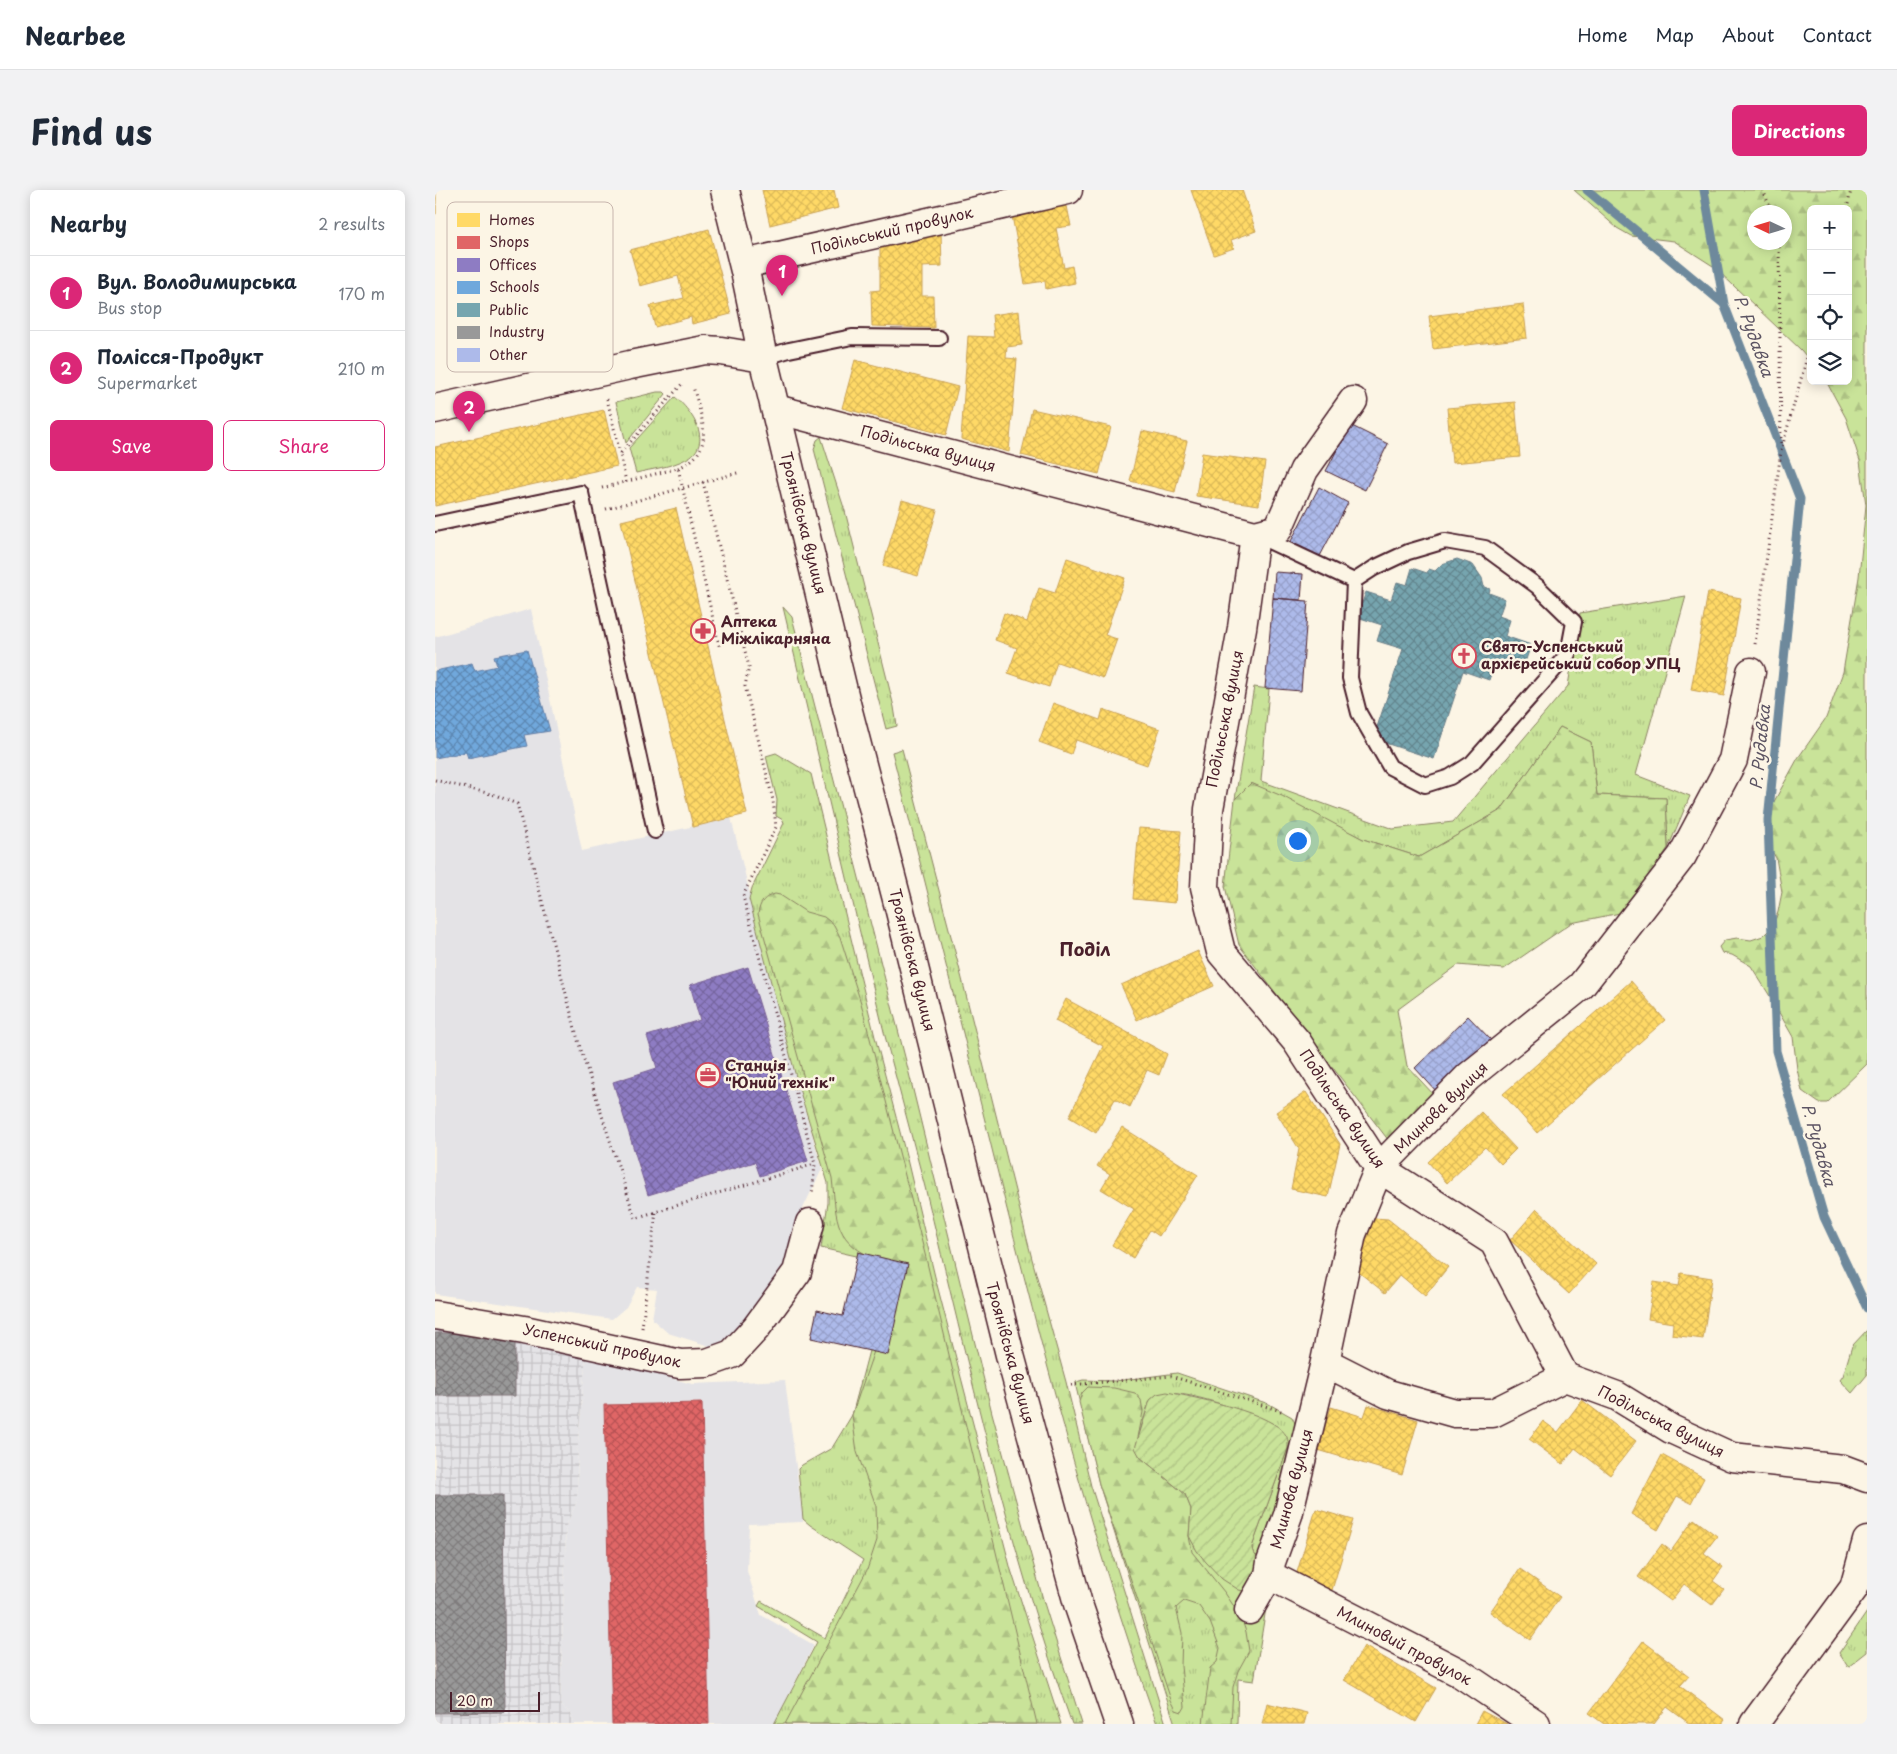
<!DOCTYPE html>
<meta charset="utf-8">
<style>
:root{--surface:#fff;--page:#f2f2f3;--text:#1f2937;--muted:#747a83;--line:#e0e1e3;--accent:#db2777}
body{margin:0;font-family:"Playpen Sans",sans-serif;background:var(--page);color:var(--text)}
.controls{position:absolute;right:15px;top:15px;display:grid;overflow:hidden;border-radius:8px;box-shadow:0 2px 12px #0003}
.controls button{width:45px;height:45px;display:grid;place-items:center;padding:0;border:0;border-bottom:1px solid var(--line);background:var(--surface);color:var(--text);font:25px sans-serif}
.compass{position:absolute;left:1312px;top:15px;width:45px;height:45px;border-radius:50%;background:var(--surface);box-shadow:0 2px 12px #0003;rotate:274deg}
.scale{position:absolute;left:15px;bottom:12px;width:90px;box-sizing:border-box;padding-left:5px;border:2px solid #4a1f2b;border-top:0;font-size:14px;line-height:18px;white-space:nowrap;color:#4a1f2b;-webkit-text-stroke:4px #fcf5e5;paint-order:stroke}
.you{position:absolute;left:862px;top:650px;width:18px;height:18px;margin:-12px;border:4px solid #fff;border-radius:50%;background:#1a73e8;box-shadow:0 0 0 8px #1a73e833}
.badge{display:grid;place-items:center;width:32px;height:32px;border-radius:50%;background:var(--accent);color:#fff;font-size:16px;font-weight:700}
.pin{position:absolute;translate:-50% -41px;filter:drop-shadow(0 1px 2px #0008)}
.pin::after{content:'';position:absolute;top:26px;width:18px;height:15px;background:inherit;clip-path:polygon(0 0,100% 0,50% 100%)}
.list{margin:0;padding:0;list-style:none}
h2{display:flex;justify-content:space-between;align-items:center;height:65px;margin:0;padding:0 20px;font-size:21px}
h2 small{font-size:16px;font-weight:400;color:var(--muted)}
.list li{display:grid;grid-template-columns:32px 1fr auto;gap:15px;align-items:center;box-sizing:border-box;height:75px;padding:0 20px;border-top:1px solid var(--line)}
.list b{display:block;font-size:19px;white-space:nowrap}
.list p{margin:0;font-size:16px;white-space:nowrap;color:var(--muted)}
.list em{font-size:16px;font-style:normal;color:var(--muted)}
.actions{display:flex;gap:10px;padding:15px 20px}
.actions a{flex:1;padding:11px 0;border:1px solid var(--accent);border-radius:8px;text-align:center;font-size:18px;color:var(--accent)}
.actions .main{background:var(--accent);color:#fff}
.icon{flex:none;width:28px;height:28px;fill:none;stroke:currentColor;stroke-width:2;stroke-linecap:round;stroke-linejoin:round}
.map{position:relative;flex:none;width:1432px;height:1534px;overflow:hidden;border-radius:8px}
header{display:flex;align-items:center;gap:30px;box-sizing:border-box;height:70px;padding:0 25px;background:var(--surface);border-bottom:1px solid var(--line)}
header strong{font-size:24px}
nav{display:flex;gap:28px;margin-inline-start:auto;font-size:18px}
.intro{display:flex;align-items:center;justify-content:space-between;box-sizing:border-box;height:120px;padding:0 30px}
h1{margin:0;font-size:35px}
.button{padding:12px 22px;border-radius:8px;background:var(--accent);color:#fff;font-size:18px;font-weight:700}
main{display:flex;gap:30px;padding:0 30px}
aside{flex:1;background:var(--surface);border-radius:8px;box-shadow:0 2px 12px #0003}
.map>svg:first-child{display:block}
.built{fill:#e4e3e6}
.industrial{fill:url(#industrial-grid)}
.grass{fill:url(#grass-tufts);stroke:#8a8162}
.forest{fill:url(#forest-firs);stroke:#8a8162;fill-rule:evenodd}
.garden{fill:url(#garden-furrows);stroke:#8a8162}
.homes{fill:url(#homes-cross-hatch);stroke:#c9a154}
.shops{fill:url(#shops-cross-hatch);stroke:#b35154}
.offices{fill:url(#offices-cross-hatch);stroke:#7a6095}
.schools{fill:url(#schools-cross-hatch);stroke:#647fa7}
.public{fill:url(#public-cross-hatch);stroke:#697d87}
.industry{fill:url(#industry-cross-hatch);stroke:#817478}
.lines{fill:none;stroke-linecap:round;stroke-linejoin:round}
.stream{stroke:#6e899c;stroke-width:9}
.building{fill:url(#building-cross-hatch);stroke:#4a1f2b}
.lane-casing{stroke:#4a1f2b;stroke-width:18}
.street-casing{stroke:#4a1f2b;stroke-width:31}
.secondary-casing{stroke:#4a1f2b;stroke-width:31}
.path{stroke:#4a1f2b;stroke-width:3;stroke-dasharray:1 4;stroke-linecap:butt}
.lane{stroke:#fcf5e5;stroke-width:14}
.street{stroke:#fcf5e5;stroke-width:28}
.secondary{stroke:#fcf5e5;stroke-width:28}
.labels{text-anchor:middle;stroke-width:5;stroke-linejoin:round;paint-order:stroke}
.street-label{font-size:15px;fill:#4a1f2b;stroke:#fcf5e5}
.poi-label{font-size:15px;font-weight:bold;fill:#4a1f2b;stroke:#fcf5e5;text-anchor:start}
.water-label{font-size:16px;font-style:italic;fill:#5c5463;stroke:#fcf5e5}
.quarter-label{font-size:18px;font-weight:bold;fill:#4a1f2b;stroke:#fcf5e5}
.key{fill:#fcf5e5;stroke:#c7b5ad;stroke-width:1}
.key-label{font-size:14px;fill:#4a1f2b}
</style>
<header>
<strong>Nearbee</strong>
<nav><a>Home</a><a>Map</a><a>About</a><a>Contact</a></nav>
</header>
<div class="intro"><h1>Find us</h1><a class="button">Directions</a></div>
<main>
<aside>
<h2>Nearby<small>2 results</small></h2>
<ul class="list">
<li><span class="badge">1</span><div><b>Вул. Володимирська</b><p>Bus stop</p></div><em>170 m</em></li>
<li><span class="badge">2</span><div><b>Полісся-Продукт</b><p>Supermarket</p></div><em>210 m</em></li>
</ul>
<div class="actions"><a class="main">Save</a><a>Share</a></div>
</aside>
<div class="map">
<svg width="1432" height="1534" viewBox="0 0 1432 1534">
<defs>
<pattern id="industrial-grid" width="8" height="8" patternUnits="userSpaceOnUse" patternTransform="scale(1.25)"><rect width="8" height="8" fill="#e4e3e6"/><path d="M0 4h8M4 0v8" fill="none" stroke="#c5c2c5"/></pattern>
<pattern id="grass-tufts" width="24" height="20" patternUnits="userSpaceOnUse" patternTransform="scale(1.25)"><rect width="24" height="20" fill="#c9e399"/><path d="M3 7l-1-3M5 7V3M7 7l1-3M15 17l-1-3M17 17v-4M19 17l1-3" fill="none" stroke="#aec284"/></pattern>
<pattern id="forest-firs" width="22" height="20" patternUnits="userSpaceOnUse" patternTransform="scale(1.25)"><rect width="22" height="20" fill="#c9e399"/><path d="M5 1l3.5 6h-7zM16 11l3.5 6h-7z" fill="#aec284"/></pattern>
<pattern id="garden-furrows" width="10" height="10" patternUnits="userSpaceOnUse" patternTransform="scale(1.25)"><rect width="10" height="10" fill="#c9e399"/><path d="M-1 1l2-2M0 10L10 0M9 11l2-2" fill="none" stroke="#aec284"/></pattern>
<pattern id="homes-cross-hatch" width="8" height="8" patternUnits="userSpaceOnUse" patternTransform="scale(1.25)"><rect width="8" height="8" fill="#ffd966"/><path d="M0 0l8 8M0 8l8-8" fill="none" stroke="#dcba59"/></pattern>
<pattern id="shops-cross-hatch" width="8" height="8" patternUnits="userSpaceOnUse" patternTransform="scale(1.25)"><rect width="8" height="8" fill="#e06666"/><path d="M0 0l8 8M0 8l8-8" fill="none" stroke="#b85354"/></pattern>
<pattern id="offices-cross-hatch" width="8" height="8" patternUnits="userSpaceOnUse" patternTransform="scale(1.25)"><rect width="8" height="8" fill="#8e7cc3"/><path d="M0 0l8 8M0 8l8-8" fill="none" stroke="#76659f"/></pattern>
<pattern id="schools-cross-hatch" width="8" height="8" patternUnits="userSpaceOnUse" patternTransform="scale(1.25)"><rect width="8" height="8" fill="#6fa8dc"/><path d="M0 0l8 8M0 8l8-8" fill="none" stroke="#5d88b3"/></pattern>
<pattern id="public-cross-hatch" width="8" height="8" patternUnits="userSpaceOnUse" patternTransform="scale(1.25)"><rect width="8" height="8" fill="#76a5af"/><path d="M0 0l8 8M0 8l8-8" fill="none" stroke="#63868f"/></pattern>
<pattern id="industry-cross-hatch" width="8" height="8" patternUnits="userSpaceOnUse" patternTransform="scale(1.25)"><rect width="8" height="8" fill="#999"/><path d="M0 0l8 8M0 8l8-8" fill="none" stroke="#7f7c7d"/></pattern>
<pattern id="building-cross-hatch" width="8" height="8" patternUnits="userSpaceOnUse" patternTransform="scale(1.25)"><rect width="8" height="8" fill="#adbaea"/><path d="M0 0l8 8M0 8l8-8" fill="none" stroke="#969fc9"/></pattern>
</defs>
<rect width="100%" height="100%" fill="#fcf5e5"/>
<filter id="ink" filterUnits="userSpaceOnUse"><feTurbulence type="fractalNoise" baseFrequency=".02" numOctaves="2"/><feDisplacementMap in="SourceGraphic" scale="10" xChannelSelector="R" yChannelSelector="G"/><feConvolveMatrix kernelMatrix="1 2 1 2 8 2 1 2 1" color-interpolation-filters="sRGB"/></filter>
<g filter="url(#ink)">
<path class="built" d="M96,419L147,661L296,628L361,889L387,979L358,1039L346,1083L337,1097L284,1159L233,1143L217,1129L222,1099L202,1097L191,1117L177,1129L0,1104V447Z
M151,1165L257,1194L350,1190L368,1332L314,1334L312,1381L326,1425L379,1455L339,1534H140L136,1524L125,1514L131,1336L142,1311L143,1251Z"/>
<path class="industrial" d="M0,1131L91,1146V1157L151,1165L143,1251L142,1311L131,1336L125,1514L136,1524L140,1534H0Z"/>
<path class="grass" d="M222,202H229L231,204L191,253L181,212Z
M240,207C257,221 280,254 251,269C236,277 217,279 201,283L194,258Z
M386,247L410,321L459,517L462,536L451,539L379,259L382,250Z
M1251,406L1201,585L1255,606L1233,658L1231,608L1162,605L1156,552L1125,537L1066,620L984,667L928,649L816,593L800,609L819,497L834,499L826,591L958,639L1018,632L1133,496L1145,423Z
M348,417L357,427L471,871L557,1223L609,1413L647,1534H637C574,1360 534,1177 490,997C477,947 463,896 450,846C415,703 382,560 348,417Z
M467,559L524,777L597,1069L631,1192L656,1296L731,1534H722C652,1338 601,1137 551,935C520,811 489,687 457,562Z
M341,563L376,584L440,847L471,965L501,1091L576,1380L626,1534H339L382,1452L323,1416L326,1411L390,1448L428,1370L375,1335L368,1329L363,1279L367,1275L397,1258L417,1225L457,1074L386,1058L393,1013V993L365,902L314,709L317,698L349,633L348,630L341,626L342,610L331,566Z
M1432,1140V1185L1417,1203L1405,1190L1408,1186L1417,1156Z
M742,1183L834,1214L857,1227L862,1237V1247L827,1366H821L818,1362L817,1357L853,1258L843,1236C823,1227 730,1188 716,1210C711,1217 704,1247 700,1258L705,1267L734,1290L756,1319L833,1406L819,1491L803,1489L802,1534H740L664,1294L641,1197V1192L648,1190L680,1191Z
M1432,1422V1462L1413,1477L1404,1463Z"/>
<path class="forest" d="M1139,0H1432V874L1392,913H1384L1367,901L1362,879L1358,847L1333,803L1316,776L1297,765L1287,763L1284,757L1290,750L1302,748L1316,750L1328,746L1338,736L1343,722L1347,702L1341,668L1331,651L1330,628L1363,568L1391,528L1408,482L1424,387L1431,315L1425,271L1411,228L1391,191H1413V19H1376V172L1366,160L1278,76L1239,51L1196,46L1182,38ZM1350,22V52H1320V22Z
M1125,537L1156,552L1162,605L1231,608L1233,658L1190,722L1136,733L1069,779L1023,775L962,820L972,876L1000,906L954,951L804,755L790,696L800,609L816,593L847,606L928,649L984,667L1066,620Z
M340,704L345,705L371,722L389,727L399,735L405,747L426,813L490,1064L602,1534H350L432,1380L442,1350L441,1316L422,1262L417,1225L439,1161L444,1071C399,1051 402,1033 397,988L323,724C325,712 329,707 340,704Z
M653,1197L679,1198L700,1203L706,1210L708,1222L701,1258L705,1267L750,1304L756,1319L754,1346L757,1362L790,1403L806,1427L811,1442L814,1461L803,1481L798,1497L796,1534H768L775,1478L782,1472L785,1458L775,1432L764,1416L749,1411L741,1418L747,1443L746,1476L750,1517L747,1522L741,1520L736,1510L664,1294L644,1212L647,1203Z"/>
<path class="garden" d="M732,1202C757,1207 842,1223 852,1247C853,1250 853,1255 853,1258L817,1357L818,1362L821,1366H827L833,1406L804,1400L787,1389L771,1372L762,1361L754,1346L756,1319L750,1304L705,1267L700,1258L715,1210L722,1204Z"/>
<path class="homes" d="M327,0H399L403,18L335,35Z
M756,0H807L821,41L796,50L799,58L779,65Z
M0,3H1V24H0Z
M632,16L636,36L621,38L629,78L637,76L640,93L611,99L610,91L590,94L577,26Z
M274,39L296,124L257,134L256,127L220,137L215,116L249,108L243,86L205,96L195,60Z
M506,42L507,76L487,77V106H498L499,138L437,136L436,101L445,100V54Z
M1088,114L1092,148L998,159L994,126Z
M584,121L587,155L572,157L571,168L582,169L574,262L526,249L533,146L559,147L557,125Z
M420,170L523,197L511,245L407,218Z
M1080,212L1085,267L1017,273L1012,218Z
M597,219L676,237L664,284L586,265Z
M169,220L182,276L0,316V257Z
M707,241L752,251L740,302L695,291Z
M767,263L830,272L824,315L761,306Z
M467,310L502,320L483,386L448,376Z
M241,318L312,624L258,637L186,331Z
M632,368L690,388L670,445L682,449L668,488L622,472L614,497L573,483L582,458L560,450L569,423L592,432L604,398L620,403Z
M1273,402L1306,408L1289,506L1256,500Z
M618,513L665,530L668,519L725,539L712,575L641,550L636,564L604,552Z
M704,638L746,641L740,713L698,709Z
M763,761L779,796L702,830L686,795Z
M1196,791L1230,830L1102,943L1068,904Z
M631,809L732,864L724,885L712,880L695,917L680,909L661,943L634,927L668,856L620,831Z
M871,902L905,954L893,1007L856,999L864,959L841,922Z
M1046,922L1081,959L1066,974L1050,957L1012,993L993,972Z
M687,937L763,985L724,1046L715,1040L698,1068L677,1055L699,1019L666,999L675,984L662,976Z
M1102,1019L1161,1074L1134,1104L1075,1050Z
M939,1028L953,1029L1013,1077L990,1106L965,1085L950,1103L921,1080Z
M1246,1083L1277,1088L1268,1149L1237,1145L1238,1133L1213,1129L1219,1092L1244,1096Z
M1147,1210L1201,1251L1175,1285L1140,1258L1128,1274L1094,1249L1108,1231L1123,1242Z
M933,1215L983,1230L967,1285L883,1260L896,1217L929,1227Z
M1227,1265L1269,1288L1256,1313L1242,1306L1223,1340L1196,1324Z
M881,1319L918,1330L897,1400L860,1389Z
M1259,1329L1282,1346L1269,1363L1288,1377L1278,1391L1289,1399L1277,1415L1249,1394L1236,1411L1203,1387L1227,1354L1236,1361Z
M1085,1379L1125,1407L1095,1450L1055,1422Z
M1208,1451L1254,1486L1245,1496L1290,1530L1287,1534H1255L1232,1517L1219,1534H1169L1154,1523Z
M929,1456L1001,1498L981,1532L909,1490Z
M832,1513L872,1523L869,1534H827Z
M1047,1521L1072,1534H1040Z"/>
<path class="shops" d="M267,1213L274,1534H177L169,1215Z"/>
<path class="offices" d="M313,777L373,971L325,986L320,972L213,1005L178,892L222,878L212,846L265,830L255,795Z"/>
<path class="schools" d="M92,460L115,541L89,545L92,556L33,568L31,562L0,568V481L37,473L40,481L62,476L59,466Z"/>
<path class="public" d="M1022,369L1038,375L1047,388L1049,397L1055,399L1054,403L1070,409L1064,426L1075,430L1070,446L1096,455L1087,481L1060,472L1054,490L1028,481L999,569L938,549L968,459L942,451L947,435L922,427L931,402L956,410L962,392L972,395L977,378L992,383L994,379L1000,381L1007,374Z"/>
<path class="industry" d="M0,1143H80V1206H0Z
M0,1305H68L70,1522L0,1523Z"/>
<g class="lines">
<path class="stream" d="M1152,0L1289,114
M1269,0L1289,114L1365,309L1333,630L1341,861L1389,1027L1432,1118"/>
</g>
<path class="building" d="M915,235L953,254L930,300L891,281Z
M884,297L913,313L884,368L855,353Z
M840,382L868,384L866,410L838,408Z
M838,408L873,411L866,501L830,498Z
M1033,826L1056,850L1002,902L980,878Z
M423,1062L473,1074L453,1165L376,1148L382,1120L408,1126Z"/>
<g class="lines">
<defs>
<path id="lane" d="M328,168L354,160L417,147L504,148
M0,334L146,303L220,641
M823,346L919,391L915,488L924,523L955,577L990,595L1015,587L1037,573L1133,464L1139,432L1102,396L1050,358L1010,351L973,362L939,378L919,391"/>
<path id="street" d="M309,74L633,0
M341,219L820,345L807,438L774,619L770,697L786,762L862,852L944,978L1059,1052L1130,1187L1182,1206L1236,1239L1297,1267L1408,1279L1432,1288
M820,345L843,339L869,280L918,211
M0,1125L89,1140L245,1174L272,1173L297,1164L321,1138L362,1082L375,1033
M890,1172L953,1204L1020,1223H1058L1130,1187
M834,1385L1025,1483L1101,1534
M814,1420L834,1385L836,1372L853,1325L890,1172L917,1044L944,978L1033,887L1146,796L1247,666L1298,570L1316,482
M1319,1534L1419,1398L1432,1351"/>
<path id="secondary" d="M290,0L310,81L328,168L412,517L464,717L575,1165L643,1414L684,1534
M0,219L195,175L270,160L286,161L328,168"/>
</defs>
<use href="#lane" class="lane-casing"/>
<use href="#street" class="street-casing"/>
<use href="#secondary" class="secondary-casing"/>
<path class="path" d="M1328,0L1337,22
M1412,19L1416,0
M1344,52L1346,256
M172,209L185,263
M243,278C283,261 266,228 258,196
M191,292L185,264L247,194
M268,292L314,477L310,496L338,610L341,637L308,706L380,974L377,1005
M167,298L243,278L285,459
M171,319L306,282
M1320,454L1346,261L1376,153
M0,590L60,605L82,614L144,854L200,1028L380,974
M207,1138L221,1021
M636,1195L736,1186L849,1222"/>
<use href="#lane" class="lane"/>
<use href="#street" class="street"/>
<use href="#secondary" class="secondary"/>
</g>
</g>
<defs>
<symbol id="pharmacy-ring" viewBox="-11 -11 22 22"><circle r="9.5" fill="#fcf5e5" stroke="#d1495b" stroke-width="1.5"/><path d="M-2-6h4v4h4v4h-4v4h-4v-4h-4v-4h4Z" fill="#d1495b"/></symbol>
<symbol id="church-ring" viewBox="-11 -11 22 22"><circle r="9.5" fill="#fcf5e5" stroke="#d1495b" stroke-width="1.5"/><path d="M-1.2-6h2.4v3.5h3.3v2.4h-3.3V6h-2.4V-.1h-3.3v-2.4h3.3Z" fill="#d1495b"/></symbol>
<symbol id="office-ring" viewBox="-11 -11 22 22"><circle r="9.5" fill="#fcf5e5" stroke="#d1495b" stroke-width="1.5"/><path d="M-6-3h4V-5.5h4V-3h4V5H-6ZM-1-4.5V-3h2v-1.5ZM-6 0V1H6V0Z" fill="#d1495b"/></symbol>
</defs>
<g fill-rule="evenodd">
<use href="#pharmacy-ring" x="254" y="427" width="28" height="28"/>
<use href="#church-ring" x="1015" y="452" width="28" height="28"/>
<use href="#office-ring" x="259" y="871" width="28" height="28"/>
</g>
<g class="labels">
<g class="street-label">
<text transform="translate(457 41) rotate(-13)" y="5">Подільський провулок</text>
<text transform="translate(493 259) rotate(15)" y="5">Подільська вулиця</text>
<text transform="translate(368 333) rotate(76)" y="5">Троянівська вулиця</text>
<text transform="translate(790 529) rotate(-79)" y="5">Подільська вулиця</text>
<text transform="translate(477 770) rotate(76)" y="5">Троянівська вулиця</text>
<text transform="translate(1006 918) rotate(-44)" y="5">Млинова вулиця</text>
<text transform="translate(907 919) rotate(56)" y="5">Подільська вулиця</text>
<text transform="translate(167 1156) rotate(12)" y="5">Успенський провулок</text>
<text transform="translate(575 1163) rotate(75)" y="5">Троянівська вулиця</text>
<text transform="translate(1226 1232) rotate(27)" y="5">Подільська вулиця</text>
<text transform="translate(857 1299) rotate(-75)" y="5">Млинова вулиця</text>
<text transform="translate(969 1456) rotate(28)" y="5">Млиновий провулок</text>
</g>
<g class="poi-label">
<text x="286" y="437">Аптека<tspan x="286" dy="17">Міжлікарняна</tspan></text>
<text x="1046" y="462">Свято-Успенський<tspan x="1046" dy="17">архієрейський собор УПЦ</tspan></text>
<text x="290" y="881">Станція<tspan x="290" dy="17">"Юний технік"</tspan></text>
</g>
<g class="water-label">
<text transform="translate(1319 146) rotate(70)" y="6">Р. Рудавка</text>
<text transform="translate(1325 557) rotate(-84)" y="6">Р. Рудавка</text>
<text transform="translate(1384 955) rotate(74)" y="6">Р. Рудавка</text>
</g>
<g class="quarter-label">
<text x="650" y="766">Поділ</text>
</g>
</g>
<rect x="12" y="12" width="166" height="170" rx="8" class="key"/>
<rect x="22" y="23" width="23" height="14" fill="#ffd966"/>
<rect x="22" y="46" width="23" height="13" fill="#e06666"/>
<rect x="22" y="68" width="23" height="14" fill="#8e7cc3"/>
<rect x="22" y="91" width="23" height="13" fill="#6fa8dc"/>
<rect x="22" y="113" width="23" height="14" fill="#76a5af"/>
<rect x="22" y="136" width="23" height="13" fill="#999"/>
<rect x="22" y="158" width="23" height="14" fill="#adbaea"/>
<g class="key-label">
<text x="54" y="35">Homes</text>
<text x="54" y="57">Shops</text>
<text x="54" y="80">Offices</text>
<text x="54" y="102">Schools</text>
<text x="54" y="125">Public</text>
<text x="54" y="147">Industry</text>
<text x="54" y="170">Other</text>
</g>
</svg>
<div class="controls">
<button>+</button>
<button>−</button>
<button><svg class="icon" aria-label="locate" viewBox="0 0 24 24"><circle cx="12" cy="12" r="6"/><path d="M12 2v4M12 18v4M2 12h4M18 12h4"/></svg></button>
<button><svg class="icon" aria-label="layers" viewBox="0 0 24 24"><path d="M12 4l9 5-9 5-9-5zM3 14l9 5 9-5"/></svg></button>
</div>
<svg class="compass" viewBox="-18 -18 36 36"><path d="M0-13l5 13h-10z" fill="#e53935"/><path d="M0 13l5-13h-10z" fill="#747a83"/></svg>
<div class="scale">20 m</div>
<div class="you"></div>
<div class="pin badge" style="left:347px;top:106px">1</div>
<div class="pin badge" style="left:34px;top:242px">2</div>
</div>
</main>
